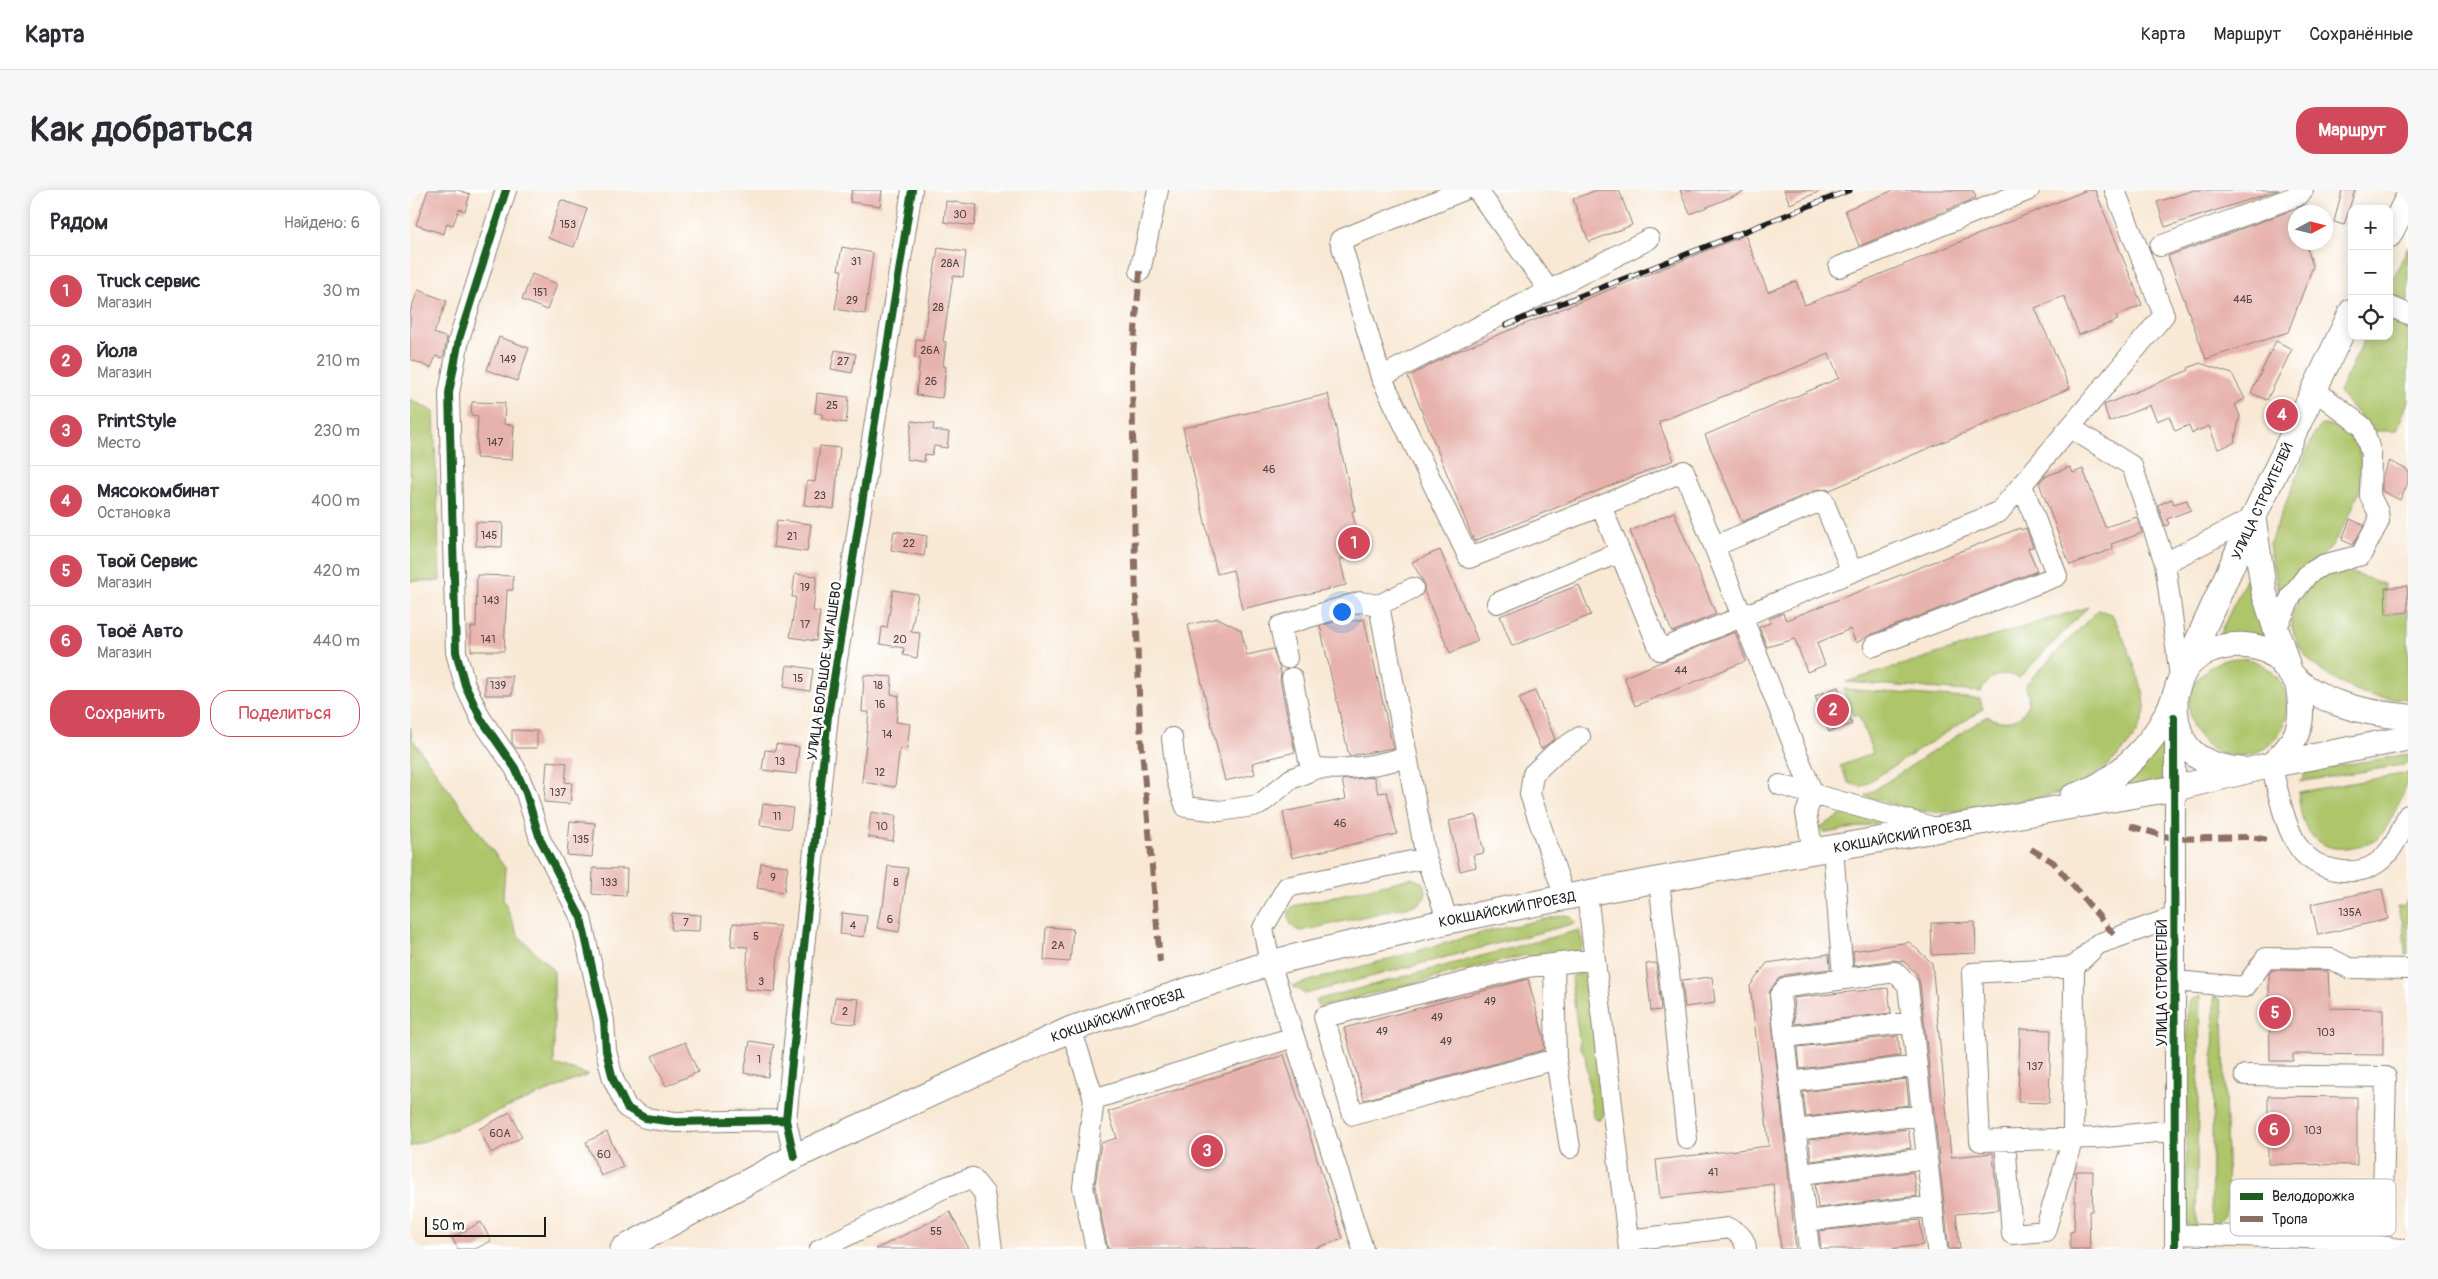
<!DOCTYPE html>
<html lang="ru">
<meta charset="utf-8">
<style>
:root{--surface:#fff;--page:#f7f7f7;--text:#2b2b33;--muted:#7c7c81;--line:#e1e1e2;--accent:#d1495b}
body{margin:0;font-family:Pangolin,sans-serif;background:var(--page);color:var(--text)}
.controls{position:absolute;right:15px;top:15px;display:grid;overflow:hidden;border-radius:10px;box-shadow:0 2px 12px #0003}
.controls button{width:45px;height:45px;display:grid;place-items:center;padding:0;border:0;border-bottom:1px solid var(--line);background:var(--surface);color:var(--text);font:25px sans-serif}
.compass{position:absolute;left:1878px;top:15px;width:45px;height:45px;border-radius:50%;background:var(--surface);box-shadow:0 2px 12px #0003;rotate:83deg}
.scale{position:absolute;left:15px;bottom:12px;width:121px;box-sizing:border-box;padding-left:5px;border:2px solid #1c1c1c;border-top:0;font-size:14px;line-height:18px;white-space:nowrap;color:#1c1c1c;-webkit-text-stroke:4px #fff;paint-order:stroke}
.you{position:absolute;left:931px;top:421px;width:18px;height:18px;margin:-12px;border:4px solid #fff;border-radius:50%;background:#1a73e8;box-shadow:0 0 0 8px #1a73e833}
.badge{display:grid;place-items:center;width:32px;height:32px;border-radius:50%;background:var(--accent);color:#fff;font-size:16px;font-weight:700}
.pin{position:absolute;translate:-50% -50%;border:2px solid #fff;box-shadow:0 1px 5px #0006}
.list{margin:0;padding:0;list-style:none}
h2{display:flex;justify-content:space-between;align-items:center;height:65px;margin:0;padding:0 20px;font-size:21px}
h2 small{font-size:16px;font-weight:400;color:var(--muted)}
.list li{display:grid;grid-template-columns:32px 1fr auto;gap:15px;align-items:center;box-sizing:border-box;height:70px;padding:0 20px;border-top:1px solid var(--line)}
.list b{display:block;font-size:19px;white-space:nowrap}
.list p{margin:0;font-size:16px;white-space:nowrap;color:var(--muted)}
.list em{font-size:16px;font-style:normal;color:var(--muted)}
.actions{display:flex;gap:10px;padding:15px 20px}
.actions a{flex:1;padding:11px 0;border:1px solid var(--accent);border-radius:20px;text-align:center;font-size:18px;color:var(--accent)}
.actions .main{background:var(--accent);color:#fff}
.icon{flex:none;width:28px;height:28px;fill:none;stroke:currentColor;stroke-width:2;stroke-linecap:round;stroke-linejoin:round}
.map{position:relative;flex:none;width:1998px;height:1059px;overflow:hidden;border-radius:20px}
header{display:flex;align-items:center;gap:30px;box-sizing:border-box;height:70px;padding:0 25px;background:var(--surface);border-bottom:1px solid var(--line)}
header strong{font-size:24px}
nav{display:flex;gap:28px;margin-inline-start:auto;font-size:18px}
.intro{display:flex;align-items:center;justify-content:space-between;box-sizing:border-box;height:120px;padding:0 30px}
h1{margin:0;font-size:35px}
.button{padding:12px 22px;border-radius:20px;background:var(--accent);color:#fff;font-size:18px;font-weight:700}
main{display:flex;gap:30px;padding:0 30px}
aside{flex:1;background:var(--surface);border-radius:20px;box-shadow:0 2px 12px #0003}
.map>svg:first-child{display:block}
.green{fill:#aec56a;stroke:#657043}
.building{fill:#e7b2ac}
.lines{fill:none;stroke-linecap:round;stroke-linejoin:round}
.minor-casing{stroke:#8a8278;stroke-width:22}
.major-casing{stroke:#8a8278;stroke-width:27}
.minor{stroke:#fff;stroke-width:20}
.major{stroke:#fff;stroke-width:25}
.rail-casing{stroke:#1c1c1c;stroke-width:5.5}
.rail{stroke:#fff;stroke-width:4;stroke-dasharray:11;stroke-linecap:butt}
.quiet{stroke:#8d6e63;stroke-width:6;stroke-dasharray:12 6;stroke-linecap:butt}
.cycleway-casing{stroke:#fff;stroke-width:11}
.cycleway{stroke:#1b5e20;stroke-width:8}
.labels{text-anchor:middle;stroke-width:5;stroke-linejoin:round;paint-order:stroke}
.number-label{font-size:11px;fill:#4f4240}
.street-label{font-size:14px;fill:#1c1c1c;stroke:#fff}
.key{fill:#fff;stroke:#bbb;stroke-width:1}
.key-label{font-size:14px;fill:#1c1c1c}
</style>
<header>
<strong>Карта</strong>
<nav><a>Карта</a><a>Маршрут</a><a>Сохранённые</a></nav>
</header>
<div class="intro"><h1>Как добраться</h1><a class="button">Маршрут</a></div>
<main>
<aside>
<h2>Рядом<small>Найдено: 6</small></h2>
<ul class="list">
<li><span class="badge">1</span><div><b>Truck сервис</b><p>Магазин</p></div><em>30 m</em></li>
<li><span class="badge">2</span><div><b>Йола</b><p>Магазин</p></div><em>210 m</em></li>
<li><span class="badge">3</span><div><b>PrintStyle</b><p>Место</p></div><em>230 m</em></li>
<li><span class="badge">4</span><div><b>Мясокомбинат</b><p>Остановка</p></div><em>400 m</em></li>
<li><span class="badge">5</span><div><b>Твой Сервис</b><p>Магазин</p></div><em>420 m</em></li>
<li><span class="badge">6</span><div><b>Твоё Авто</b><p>Магазин</p></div><em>440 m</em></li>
</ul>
<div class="actions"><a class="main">Сохранить</a><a>Поделиться</a></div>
</aside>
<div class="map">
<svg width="1998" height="1059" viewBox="0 0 1998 1059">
<rect width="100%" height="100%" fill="#fff"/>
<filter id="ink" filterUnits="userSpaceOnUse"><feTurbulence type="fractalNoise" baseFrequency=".02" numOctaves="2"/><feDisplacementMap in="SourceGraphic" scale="10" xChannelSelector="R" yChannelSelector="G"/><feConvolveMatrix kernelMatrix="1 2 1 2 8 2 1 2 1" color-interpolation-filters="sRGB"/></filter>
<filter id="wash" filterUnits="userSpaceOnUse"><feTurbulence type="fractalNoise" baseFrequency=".0096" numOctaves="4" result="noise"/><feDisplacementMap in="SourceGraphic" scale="20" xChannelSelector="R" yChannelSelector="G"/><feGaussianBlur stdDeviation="1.12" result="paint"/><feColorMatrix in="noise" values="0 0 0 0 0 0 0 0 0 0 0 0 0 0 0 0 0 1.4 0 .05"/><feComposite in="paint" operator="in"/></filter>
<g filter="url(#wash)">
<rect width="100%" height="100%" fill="#f8e8d4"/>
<path class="green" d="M1998,57V112L1979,103V97Z
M1979,124L1998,131V211L1987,241H1962L1929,202L1956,146H1979Z
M0,209L24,222L30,391H0Z
M1912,235C1927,235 1935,240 1944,251C1953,263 1955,281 1951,295C1946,314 1928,353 1913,365C1895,380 1879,381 1870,406L1860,364V352L1905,242Z
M1934,380L1974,394L1976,424L1998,422V509C1987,508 1974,508 1963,506C1932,497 1894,477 1884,444C1883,439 1880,434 1881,429C1882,421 1887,415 1891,408C1902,390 1913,383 1934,380Z
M1836,389L1854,446L1829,444L1808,447Z
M1678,417L1609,488C1591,480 1579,486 1571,502L1436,492Z
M1688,420L1702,424C1712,443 1737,501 1735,520C1731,553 1688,587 1659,599C1638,608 1615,609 1592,613C1571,617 1547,623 1525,622C1503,622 1477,613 1455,606L1577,526C1601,541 1628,522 1615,495Z
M1779 517a49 49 0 1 1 98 0a49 49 0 1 1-98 0Z
M1433,499L1570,509L1573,519L1451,597L1439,593L1430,576L1463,563L1448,524L1443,526Z
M0,537L2,549L95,678L93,709L108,745L144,781V874L178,885L0,957Z
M1761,538L1758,592L1692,605Z
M1998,564V574L1889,592L1898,581Z
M1998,583C1998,595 1993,605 1988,615C1982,627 1977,639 1968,648C1962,654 1950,656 1943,657C1904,665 1888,635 1889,602Z
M1438,621L1485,630L1416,643L1409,638Z
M1001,688L1014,693C1017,703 1017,708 1008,714L892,741C880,739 878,731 879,720L883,716Z
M1998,709V764H1995L1993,733L1987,716H1993Z
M1154,725L1161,726L1166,733L895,804L882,796L1075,742Z
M1169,740L1173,754L1169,762L1130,773L1116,765L909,817L906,810Z
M1171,783L1178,789L1194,925L1190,930L1183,927L1175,865L1170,857L1161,789L1164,785Z
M1790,806L1786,1037L1777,1035L1776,1024L1777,818L1780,810Z
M1804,806L1810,810L1813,821L1818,1008C1816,1023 1816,1031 1801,1035Z"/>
<g id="blocks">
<path class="building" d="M18,0H48L60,4L55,21L49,19L43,35L37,33L34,44L6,35Z
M442,0H472L470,16L440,12Z
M1187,0H1209L1222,35L1179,52L1163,9Z
M1270,0H1338L1280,24Z
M1374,0H1413L1380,14Z
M1484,0H1563L1566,8L1449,56L1435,20Z
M1677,0H1685L1732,115L1706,126L1708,130L1669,145L1654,106L1625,118L1660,198L1420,300L1408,299L1332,332L1295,245L1429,188L1419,164L1249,232L1264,270L1064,351L998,187L1043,163L1335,45L1358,102L1386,91L1395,115Z
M1784,0H1869L1755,37L1747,12Z
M1932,0H1945L1934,35L1924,32Z
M151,10L177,19L164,57L138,48Z
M536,11L567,15L564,36L534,32Z
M1893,16L1896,22H1886V52H1895L1903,76L1878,142L1796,169L1758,66Z
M432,57L463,63L455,124L425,119L432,80H428Z
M528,58L556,62L553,87L543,86L533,152H536L533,176L536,177L532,208L506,205L510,169L505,168L506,149L513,150Z
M122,84L147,94L137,120L112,110Z
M8,100L37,111L24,143L37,148L34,164L32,168L26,166L21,178L0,169V122Z
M89,147L119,158L107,191L77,180Z
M1866,151L1882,159L1857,210L1841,203Z
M425,160L446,164L442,183L421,179Z
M1790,173L1822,184L1835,209L1825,214L1830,226L1824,253L1808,259L1799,236L1782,243L1779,235L1765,241L1759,226L1747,231L1740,215L1699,232L1694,215L1779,180L1778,178Z
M407,203L439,207L436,233L412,229V224L405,223Z
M918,204L945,321H942L952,364L930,369L936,395L832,419L823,380L807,384L773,238Z
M62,212L95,213L94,234L104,235L102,270L66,268L68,226L61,225Z
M502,231L524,234L523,240L539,242L537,258L524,256L522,265L515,264L514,272L496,269Z
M410,256L430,258L424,319L394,315L397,291L405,292Z
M1979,271L1998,280V293L1990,310L1972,301V286Z
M1660,277L1663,283L1673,279L1695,337L1727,327L1732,343L1701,354L1703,359L1660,375L1629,293L1634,287Z
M1762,309L1764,314L1777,310L1781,320L1757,329L1759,334L1755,336L1748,315Z
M1264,322L1306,424L1262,442L1220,341Z
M1940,329L1954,335L1943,355L1932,350Z
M367,330L401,334L397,362L363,357Z
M66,332L93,333L92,357L66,356Z
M1610,338L1611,340L1616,338L1623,357L1618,358L1627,381L1460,445L1446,453L1440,439L1407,453L1415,475L1397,482L1385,449L1357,457L1349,437L1360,433L1359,429L1373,423L1376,430Z
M484,341L517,346L514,366L481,360Z
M1030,360L1068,451L1040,463L1014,401V393L1002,372Z
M385,384L407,386L403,421L410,422L406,451L380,447L386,407H382Z
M67,385L103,386V400H97L94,461H61V437H66Z
M1169,395L1181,425L1102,456L1090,426Z
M1997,396L1998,422L1976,424L1975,398Z
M483,400L508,404L501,442L510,443L507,468L493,465L494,458L470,454L472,437L477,438Z
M808,428L831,440L837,465L863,459L871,483L870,490L885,562L842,573L845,584L815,591L778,435Z
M954,429L983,558L939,566L910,436L932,430L933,433Z
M1325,442L1336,471L1225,516L1214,487Z
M377,475L403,479L400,501L374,497Z
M454,485L482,487L481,504L489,506L486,532L500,534L497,559L490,558L485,597L452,592L459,522H452Z
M75,486H102V505H75Z
M1428,497L1442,534L1419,542L1405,506Z
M1125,501L1145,549L1131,559L1109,508Z
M102,540L127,541V558H106L102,553Z
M366,554L389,557L386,584L352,580L355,560L365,561Z
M137,571L157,573L155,592L162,593L160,614L134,612Z
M964,587L968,603L977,602L987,644L882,668L873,622L936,609L932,590Z
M353,614L383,618L380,639L350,635Z
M461,622L486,626L483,651L458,647Z
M1066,625L1074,663L1063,665L1066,677L1050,681L1039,631Z
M160,631L185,633L182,667L157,665Z
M351,673L378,676L374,702L347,698Z
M478,676L498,678L489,742L467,738L471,717H473Z
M183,678L217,679L216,706L182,704Z
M1972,699L1978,729L1908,745L1901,714Z
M262,723L291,725L290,741L261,740Z
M432,723L457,726L454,747L430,744Z
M1565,732L1566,763L1522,765L1521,733Z
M323,733L370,736L365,802L335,799L338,757L321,756Z
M636,737L663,739L660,772L634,770Z
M1499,752L1522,773L1541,967L1583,963L1588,1020L1546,1024L1550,1059H1539L1510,794L1507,784L1493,771L1483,770L1444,776L1443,761Z
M1419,764L1420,779L1375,785L1368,789L1359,802L1386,1059H1371L1363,994L1250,1008L1246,970L1359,956L1340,796L1357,773Z
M1246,773L1251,820L1241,821L1236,774Z
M1862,780L1918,781L1920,818L1973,819V865L1883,864V871H1860L1859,784Z
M1302,787L1305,813L1275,817L1272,790Z
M1118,789L1134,848V860L954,910L934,838Z
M1478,798L1481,823L1385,834L1383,808Z
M425,807L449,809L446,834L422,832Z
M1610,839L1641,840L1639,913L1608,912Z
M1488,846L1490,866L1390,879L1388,857Z
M340,851L364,855L358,887L334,883Z
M275,852L288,882L256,896L242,866Z
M874,865L933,1049L903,1059H698L685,995L691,953L707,948L698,922Z
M1496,889L1499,915L1396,927L1393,902Z
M1858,906L1947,907V975L1858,974Z
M100,922L112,947L81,963L69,939Z
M1498,939L1501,958L1401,971L1399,950Z
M197,942L213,977L191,986L176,952Z
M1666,981H1683L1682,1021H1679L1680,1059H1660V1042L1664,1041Z
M1503,982L1507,1006L1408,1018L1405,994Z
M540,1022L559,1059H466Z
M1510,1030L1513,1055L1480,1059H1411L1409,1041Z
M71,1032L81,1051L65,1059H48L42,1048Z"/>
</g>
</g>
<g filter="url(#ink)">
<use href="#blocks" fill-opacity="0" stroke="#8a8278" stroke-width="1"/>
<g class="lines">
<defs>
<path id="minor" d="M96,0L49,149L39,203L46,462L55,495L71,529L105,578L116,603L130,649L171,728L194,831L196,861L203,889L217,918L235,928L265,932L376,930
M1054,0L930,50L971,187L1059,368L1191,316L1250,460L1589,322L1754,125L1705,1L1707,0
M1067,0L1139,100
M1750,56L1887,6L1893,0
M1429,77L1619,0
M730,81L748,0
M1979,116L1998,124
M971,187L1239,49
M1661,238L1722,276L1755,373L1770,487
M1191,316L1274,281L1403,604L1396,623L1403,661
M1305,356L1413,310L1442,382
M1755,373L1843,328
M1003,398L969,415L1016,668
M1087,413L1210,362
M1866,439L1882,405L1898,384L1913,375L1951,365L1969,331L1968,322L1960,306L1961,264L1953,237L1905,200
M1464,456L1647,386L1612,295
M877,468L870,436L950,412L969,415
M882,488L899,570L907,578C938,581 967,575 997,567
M1765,535V1059
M762,548L767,591L776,617L810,621L849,615L881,589L907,578
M1861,575C1869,602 1873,635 1890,659C1905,680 1944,689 1967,673C1982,663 1991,642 1998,625
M1370,595L1526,638
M1423,658L1433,788
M1249,690L1277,949
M1177,703L1219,1059
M1155,708L1120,604L1123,584L1145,563L1170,547
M1144,774L1146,869
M1664,777L1688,754L1765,727
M1764,791L1835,797L1856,768L1921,769L1939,778L1998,779
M661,839L684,909L884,847L860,773L853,738L877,697L1016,668L1038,731
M884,847L953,1059
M1375,847L1502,832
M1835,885L1976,887L1973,1005H1877
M1380,892L1507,876
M684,909L673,997L686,1059
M1385,940L1512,925
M1595,950L1602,1044L1635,1041L1663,948L1664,777L1562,783L1570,951L1687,948L1765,940
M1160,958L1146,869L943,925L914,827L1117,777L1185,769
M384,967L376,930L418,526L502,0
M1391,984L1517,968
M1396,1031L1523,1016
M1765,1044L1924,1049L1990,1059
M1218,1050L1319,1038C1329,1043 1335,1048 1336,1059
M410,1059L536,997L562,988L574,1003L582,1059
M1399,1059L1370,805L1377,797L1485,782L1498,795L1527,1059"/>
<path id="major" d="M1979,45L1998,8
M1843,328L1854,402L1879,480
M1777,475L1843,328L1942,121
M1765,505C1764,554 1781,574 1830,580
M1861,575C1892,549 1895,529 1887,491
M1662,607C1709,593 1753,546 1767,499C1772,481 1781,468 1799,461C1819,453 1847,452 1865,466C1874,473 1879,484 1888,491C1897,499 1916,509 1927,513C1950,521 1975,525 1998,527
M213,1059L384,967L661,839L860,773L1038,731L1177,703L1381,665L1766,598L1861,575L1998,548"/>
</defs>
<use href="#minor" class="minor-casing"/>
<use href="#major" class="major-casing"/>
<use href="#minor" class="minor"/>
<use href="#major" class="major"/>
<defs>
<path id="rail" d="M1096,135L1440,0"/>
</defs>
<use href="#rail" class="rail-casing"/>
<use href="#rail" class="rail"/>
<path class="quiet" d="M730,81L722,177L725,375L730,535L750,772
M1720,636L1765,649L1838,647L1860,650
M1621,659L1643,672L1707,748"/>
<defs>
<path id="cycleway" d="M96,0L49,149L39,203L46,462L55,495L71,529L105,578L116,603L130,649L171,728L194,831L196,861L203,889L217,918L235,928L265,932L376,930
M1764,528L1765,1059
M384,967L376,930L418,526L502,0"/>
</defs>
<use href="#cycleway" class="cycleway-casing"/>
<use href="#cycleway" class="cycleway"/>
</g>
</g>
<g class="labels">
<g class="number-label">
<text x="550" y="28">30</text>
<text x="158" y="38">153</text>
<text x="446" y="75">31</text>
<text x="540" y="77">28А</text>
<text x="130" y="106">151</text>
<text x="1833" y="113">44Б</text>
<text x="442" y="114">29</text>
<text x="528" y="121">28</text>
<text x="520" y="164">26А</text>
<text x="98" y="173">149</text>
<text x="433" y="175">27</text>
<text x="521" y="195">26</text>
<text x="422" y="219">25</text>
<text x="85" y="256">147</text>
<text x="859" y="283">46</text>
<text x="410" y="309">23</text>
<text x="79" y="349">145</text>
<text x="382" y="350">21</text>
<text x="499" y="357">22</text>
<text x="395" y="401">19</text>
<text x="81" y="414">143</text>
<text x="395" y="438">17</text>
<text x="78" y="453">141</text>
<text x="490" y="453">20</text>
<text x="1271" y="484">44</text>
<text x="388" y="492">15</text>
<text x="88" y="499">139</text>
<text x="468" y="499">18</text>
<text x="470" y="518">16</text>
<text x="477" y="548">14</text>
<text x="370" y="575">13</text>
<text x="470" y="586">12</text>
<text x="148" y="606">137</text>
<text x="367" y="630">11</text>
<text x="930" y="637">46</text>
<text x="472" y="640">10</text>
<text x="171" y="653">135</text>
<text x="363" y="691">9</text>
<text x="199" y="696">133</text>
<text x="486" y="696">8</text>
<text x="1940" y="726">135А</text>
<text x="480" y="733">6</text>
<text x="276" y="736">7</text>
<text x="443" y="739">4</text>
<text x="346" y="750">5</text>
<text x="648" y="759">2А</text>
<text x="351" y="795">3</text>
<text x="1080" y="815">49</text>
<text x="435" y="825">2</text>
<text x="1027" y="831">49</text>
<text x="972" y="845">49</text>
<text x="1916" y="846">103</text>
<text x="1036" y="855">49</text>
<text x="349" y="873">1</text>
<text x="1625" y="880">137</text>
<text x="1903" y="944">103</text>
<text x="90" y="947">60А</text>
<text x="194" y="968">60</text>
<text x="1303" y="986">41</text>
<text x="526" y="1045">55</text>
</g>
<g class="street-label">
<text transform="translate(1852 311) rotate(-65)" y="5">УЛИЦА СТРОИТЕЛЕЙ</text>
<text transform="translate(414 481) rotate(-82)" y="5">УЛИЦА БОЛЬШОЕ ЧИГАШЕВО</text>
<text transform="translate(1492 646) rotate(-10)" y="5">КОКШАЙСКИЙ ПРОЕЗД</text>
<text transform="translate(1097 719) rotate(-11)" y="5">КОКШАЙСКИЙ ПРОЕЗД</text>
<text transform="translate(1752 793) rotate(-90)" y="5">УЛИЦА СТРОИТЕЛЕЙ</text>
<text transform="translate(707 825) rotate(-19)" y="5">КОКШАЙСКИЙ ПРОЕЗД</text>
</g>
</g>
<rect x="1820" y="989" width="166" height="57" rx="8" class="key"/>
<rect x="1830" y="1003" width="23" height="7" fill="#1b5e20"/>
<rect x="1830" y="1026" width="23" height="6" fill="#8d6e63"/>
<g class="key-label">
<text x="1862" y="1011">Велодорожка</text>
<text x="1862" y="1034">Тропа</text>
</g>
</svg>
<div class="controls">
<button>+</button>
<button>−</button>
<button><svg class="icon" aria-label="locate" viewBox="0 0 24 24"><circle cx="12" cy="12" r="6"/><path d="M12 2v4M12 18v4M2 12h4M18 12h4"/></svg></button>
</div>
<svg class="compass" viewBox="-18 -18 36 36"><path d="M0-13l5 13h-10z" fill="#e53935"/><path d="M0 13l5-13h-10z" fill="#7c7c81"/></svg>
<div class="scale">50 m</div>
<div class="you"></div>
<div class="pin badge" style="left:944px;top:353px">1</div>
<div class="pin badge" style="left:1423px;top:520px">2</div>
<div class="pin badge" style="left:797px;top:961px">3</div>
<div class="pin badge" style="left:1872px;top:225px">4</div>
<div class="pin badge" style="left:1865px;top:823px">5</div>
<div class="pin badge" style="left:1864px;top:940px">6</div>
</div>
</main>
